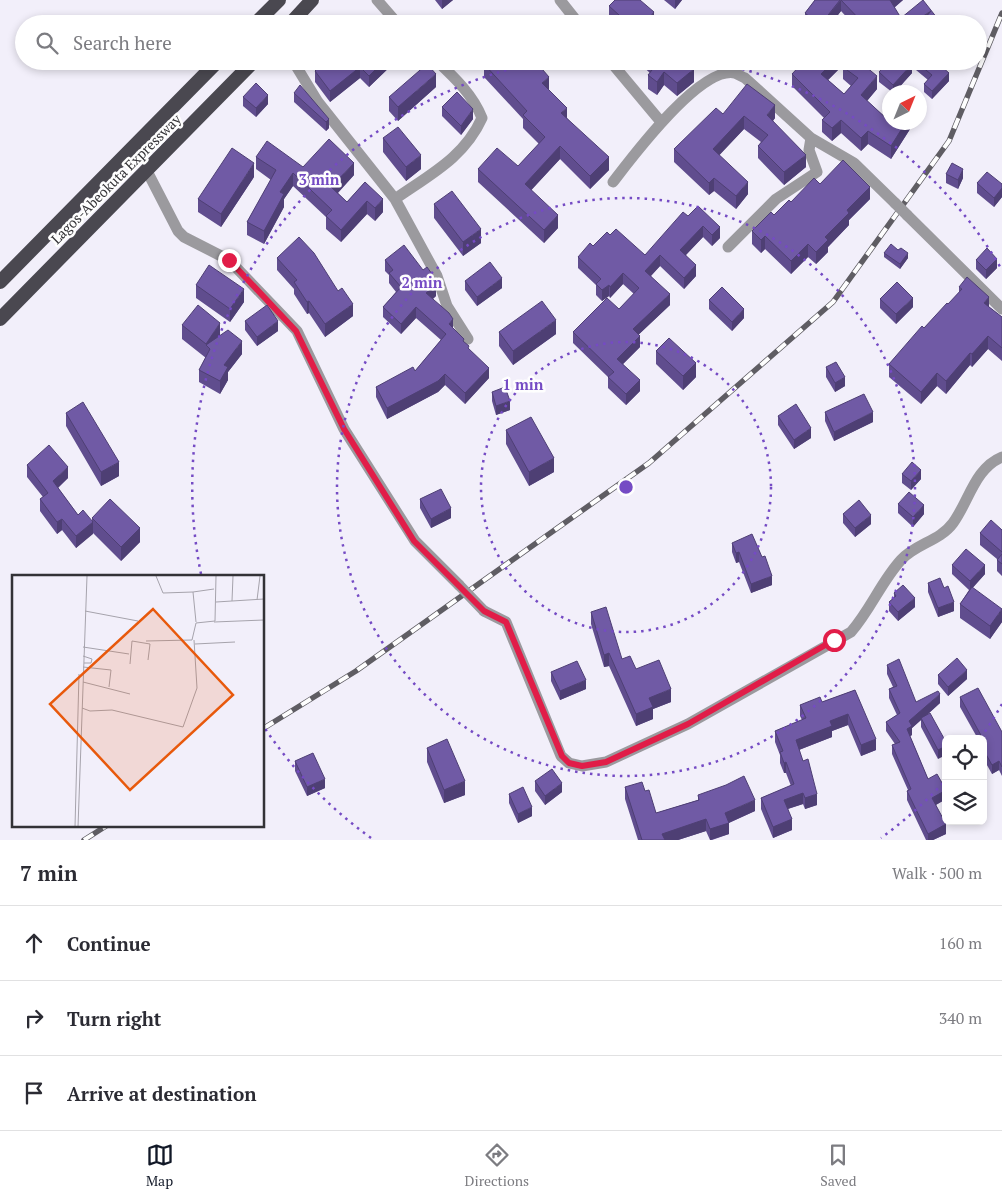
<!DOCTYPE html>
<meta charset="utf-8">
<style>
:root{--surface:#fff;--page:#f2f2f3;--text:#2b2b33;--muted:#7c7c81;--line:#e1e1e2;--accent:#111827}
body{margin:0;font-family:"PT Serif",serif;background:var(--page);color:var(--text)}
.controls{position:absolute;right:15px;bottom:15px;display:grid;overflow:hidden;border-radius:8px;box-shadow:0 2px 8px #0003}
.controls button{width:45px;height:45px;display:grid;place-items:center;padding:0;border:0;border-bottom:1px solid var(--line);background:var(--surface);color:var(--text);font:25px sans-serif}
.compass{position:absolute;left:882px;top:85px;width:45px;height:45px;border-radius:50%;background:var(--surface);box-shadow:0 2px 8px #0003;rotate:43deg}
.stop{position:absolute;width:15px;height:15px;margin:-11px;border:4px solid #e11d48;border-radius:50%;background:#fff}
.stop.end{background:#e11d48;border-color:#fff;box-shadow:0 1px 5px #0008}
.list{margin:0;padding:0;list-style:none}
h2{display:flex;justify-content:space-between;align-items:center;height:65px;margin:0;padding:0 20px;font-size:21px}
h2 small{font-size:16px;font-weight:400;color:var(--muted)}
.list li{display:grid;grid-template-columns:32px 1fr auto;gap:15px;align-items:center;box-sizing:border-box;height:75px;padding:0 20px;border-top:1px solid var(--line)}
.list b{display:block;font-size:19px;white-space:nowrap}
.list em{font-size:16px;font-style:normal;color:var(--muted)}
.icon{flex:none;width:28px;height:28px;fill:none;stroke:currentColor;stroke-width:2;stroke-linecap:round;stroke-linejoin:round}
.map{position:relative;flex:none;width:1002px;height:840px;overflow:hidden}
.search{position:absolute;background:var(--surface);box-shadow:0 2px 8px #0003;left:15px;right:15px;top:15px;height:55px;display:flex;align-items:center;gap:12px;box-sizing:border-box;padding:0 18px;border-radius:28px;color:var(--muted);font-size:19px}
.sheet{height:290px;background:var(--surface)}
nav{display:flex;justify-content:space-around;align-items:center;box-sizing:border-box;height:70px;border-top:1px solid var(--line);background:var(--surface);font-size:14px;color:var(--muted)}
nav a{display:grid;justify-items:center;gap:2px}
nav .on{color:var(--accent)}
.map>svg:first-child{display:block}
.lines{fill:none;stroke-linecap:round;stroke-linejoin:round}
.minor{stroke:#9b9a9e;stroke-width:11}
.trunk{stroke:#4a4850;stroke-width:14}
.rail-casing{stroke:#5f5d63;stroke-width:5.5}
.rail{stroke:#fefefe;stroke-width:4;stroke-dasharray:11;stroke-linecap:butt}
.minor-bridge{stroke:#9b9a9e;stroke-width:11}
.wall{fill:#604d8e}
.shaded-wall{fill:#4e3f74}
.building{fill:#705aa5;stroke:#4e3f74}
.route{stroke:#e11d48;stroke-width:6}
.ring{fill:none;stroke:#754bc4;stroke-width:2.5;stroke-dasharray:2.5 5}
.labels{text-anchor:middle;stroke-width:5;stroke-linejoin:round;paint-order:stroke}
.street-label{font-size:14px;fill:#333236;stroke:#fefefe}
.inset-road{fill:none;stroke:#a6a3ac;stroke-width:1}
.view{fill:#e8590c;fill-opacity:0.15;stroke:#e8590c;stroke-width:2.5}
.inset-edge{fill:none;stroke:#333236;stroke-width:2.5}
.centre{fill:#754bc4;stroke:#fefefe;stroke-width:2.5}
.ring-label{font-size:15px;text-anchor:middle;font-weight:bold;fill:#754bc4;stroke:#fefefe;stroke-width:5;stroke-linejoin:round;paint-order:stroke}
</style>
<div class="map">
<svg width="1002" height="840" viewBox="0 0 1002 840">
<rect width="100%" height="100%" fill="#f2effa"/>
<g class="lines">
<path class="minor" d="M377,0L398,24
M560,0L579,24
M293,61L318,102L395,199L437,276L447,306L468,339
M610,61L661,122
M811,138L854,163L895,203
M147,171L178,231L184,237L229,260L297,331L344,429L415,541L459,585
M613,182C633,156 700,66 735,73C738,74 742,77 745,78L811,138L809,150L817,172L776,199L728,247
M395,199C429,175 464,158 482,118C473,95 455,78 437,61
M907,215L1002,309
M484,611L506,622L561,756L569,763L582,766L606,762L688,724L851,632C871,609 881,582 901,560C915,544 940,541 953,523C969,501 975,468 1002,457"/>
<path class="trunk" d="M255,24L279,0
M290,24L312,0
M0,282L218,61
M0,319L254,61"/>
<defs>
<path id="rail" d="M264,728L356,671L649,463L833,302L949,141L1002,13
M84,840L106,826"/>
</defs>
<use href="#rail" class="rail-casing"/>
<use href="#rail" class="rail"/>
<path class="minor-bridge" d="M895,203L907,215
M459,585L484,611"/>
</g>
<path class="wall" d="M435,0H453L442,9Z
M664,0H682L675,9Z
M815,0H903L894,8L901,18L941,24H853L841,11L831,24H805V13Z
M609,6L654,24H614L609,20Z
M325,61H396L369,87L360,78L330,102L315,82V71Z
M639,61H685L694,82L677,96L664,85L657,95L648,89V75L650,73L639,63Z
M838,61V70L828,80L844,94L851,86L843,79V67L877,89L867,101L887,119L912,122V126L891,159L868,144L861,151L841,133L832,141L822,132V120L824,118L792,86V74Z
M916,62L939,68L949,81L932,99L924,92V84L928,80L916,70Z
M484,64L549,90L567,118L609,170L590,189L560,159L531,190L558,228L544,243L478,182V169L518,166L539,144L523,128V119L484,77Z
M894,66L912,73L895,92H892L879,82V72Z
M436,87L398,121L389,111V97Z
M294,93L329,119V128L326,131L294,102Z
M243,97L268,104L256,117L243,106Z
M442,107L473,119L461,135L442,116Z
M723,114L775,118L773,121L806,167L784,185L758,158V146L761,142L744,129L719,155L748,194L736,209L714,191L709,195L674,162V149Z
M383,138L421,169L406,181L383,152Z
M256,157L303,167L354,175L338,193L347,202L365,182L383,212L375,221L367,214L341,242L326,229V217L293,186L284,199V207L264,244L247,235V222L271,180L256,169Z
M946,174L963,178L958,189L946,183Z
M254,177L221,227L198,212V199Z
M977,183L1002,184V197L994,207L977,193Z
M820,184L870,199L849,220V225L828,247V252L816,264L808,257L791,274L765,249L761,253L752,244V231L791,202Z
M434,204L481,243L463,256L434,218Z
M698,206L720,238L712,246L703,237L686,255L696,276L684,289L660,266L651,276L670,305L638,335L640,347L623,364L640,391L626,405L608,388V377L573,343V332L619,309L634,294L623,284L610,298L609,296L602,301L596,295V285L578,268V257L610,235L645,255L688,216Z
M884,253L908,258L900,269L884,257Z
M277,258L353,316L325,337L309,313L307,314L294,294V289L277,270Z
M385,260L436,296L433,299L453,328L464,342L489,378L465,404L445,385L438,392L387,419L376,397V387L415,371L441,340L416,318L401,334L383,317V307L396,292L389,283V275L385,271Z
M976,260L997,268L986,279L976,269Z
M465,281L502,288L477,306L465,290Z
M196,285L244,302L230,322L196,298Z
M959,287L989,307L1002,317V361L988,349L972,367L970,365L946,394L937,386L921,404L889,377V364L924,328L959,293Z
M880,299L913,307L896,324L880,308Z
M709,300L744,318L732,331L709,309Z
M245,321L278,331L257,346L245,330Z
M182,325L220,335L242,354L228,372V380L220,394L199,382V370L206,358L182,339Z
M499,332L556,334L513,365L499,346Z
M656,351L696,377L683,390L656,364Z
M826,367L845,386L835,392L826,377Z
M492,392L510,410L496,415L492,401Z
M825,412L873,422L834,441L825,421Z
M66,413L119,476L101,486L66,426Z
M778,416L811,438L794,449L778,425Z
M506,430L554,472L529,486L506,444Z
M27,465L68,478L58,488L78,515L92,521V518L140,542L121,561L93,533L76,548L62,530L57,534L40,511V499L43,497L27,477Z
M902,474L921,479L911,490L902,483Z
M420,499L451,518L431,528L420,508Z
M898,504L924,514L913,527L898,513Z
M843,514L871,524L855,537L843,523Z
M1002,530V576L997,571V559L980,545V533Z
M732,543L772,585L751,593L739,562L736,563L732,552Z
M952,565L985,574L972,588L1002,622L990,639L960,618V604L969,590L952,574Z
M928,583L954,611L938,617L928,592Z
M894,593L915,607L898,621L889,611V602L894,598Z
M591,612L622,659L636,669L671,702L653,709V719L636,726L609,666L604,667L591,624Z
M887,665L916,702L940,703L927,715L946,742L938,759L921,727V720L912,728V735L910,736L928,779L946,799L936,805L946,834L933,840H926L907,800V791L908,790L892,754V745L895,744L886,731V722L897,715L889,698V689L893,687L887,674Z
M551,672L586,689L560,700L551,681Z
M938,675L967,679L948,696L938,684Z
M855,690L876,750L861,756L848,725L832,731V737L799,750L817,805L805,809L803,804L788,809L792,830L773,838L761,809V798L791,786L786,773H784L780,763V755L775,742V731L802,720L800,716V705L822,702Z
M960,697L1002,732V776L999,770L992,774L983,758V739H978L960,707Z
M427,748L465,795L444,803L427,762Z
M295,761L325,788L307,796L295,771Z
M535,781L562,792L545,805L535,791Z
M625,787L645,791L656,813L698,800V795L755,811L729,823V834L712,840H710L706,831L678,840H638L625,799Z
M509,794L532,816L518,823L509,803Z"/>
<path class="shaded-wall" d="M442,0H453L442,9Z
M675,0H682L675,9Z
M841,0V11L831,24H821Z
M890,0H903L889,12Z
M931,11L930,24H911Z
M654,12V24H644Z
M867,19V24H863V23Z
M384,61H396L369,87V76Z
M834,61H838V70L821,87V74Z
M912,64V73L895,92H893V85Z
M360,67V78L330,102V91Z
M694,69V82L677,96V83Z
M664,72V85L657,95V82Z
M949,73V81L932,99V91Z
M436,74V87L398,121V107Z
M877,76V89L861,108V95Z
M549,77V91L542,83Z
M268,95V104L256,117V108Z
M775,105V118L767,128V115Z
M567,108V121L561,113Z
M473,109V119L461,135V126Z
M744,116V129L713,162V149Z
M329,119V128L326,131V122Z
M841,120V133L832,141V128Z
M906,122H912V126L891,159V146Z
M868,131V144L861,151V138Z
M560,146V159L525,197V184Z
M421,155V169L406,181V167Z
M806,155V167L784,185V172Z
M609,157V170L590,189V176Z
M254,163V177L221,227V214Z
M354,163V175L331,200V187Z
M963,169V178L958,189V180Z
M293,173V186L284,199V207L264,244V231L280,192Z
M714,178V191L709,195V183Z
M748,182V194L736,209V196Z
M870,187V199L849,220V225L828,247V252L816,264V252L825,237L847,210Z
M1002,188V197L994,207V198Z
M383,199V212L375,221V208Z
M367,201V214L341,242V230Z
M558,215V228L544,243V230Z
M703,226V237L680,261V250Z
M720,227V238L712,246V235Z
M481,229V243L463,256V242Z
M765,236V249L761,253V240Z
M808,244V257L791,274V261Z
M908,253V258L900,269V264Z
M660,255V266L645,282V271Z
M997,259V268L986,279V270Z
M696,265V276L684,289V278Z
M623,273V284L610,298V287Z
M502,278V288L477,306V297Z
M436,285V296L426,304V293Z
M609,285V296L602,301V290Z
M244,289V302L230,322V309Z
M670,294V305L633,340V329Z
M989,297V309L984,303Z
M913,298V307L896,324V314Z
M309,301V313L307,314V302Z
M353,304V316L325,337V324Z
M416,307V318L401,334V324Z
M744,309V318L732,331V322Z
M453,319V330L449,324Z
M556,320V334L513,365V351Z
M278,321V331L257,346V337Z
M220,323V337L210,349L206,345V358V344Z
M640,336V347L617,370V359Z
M988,336V349L972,367V354Z
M242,341V354L228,372V380L220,394V381L224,365Z
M970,353V365L946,394V381Z
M696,363V377L683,390V376Z
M489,368V378L465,404V393Z
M937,373V386L921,404V392Z
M445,374V385L438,392L387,419V408Z
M845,377V386L835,392V383Z
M640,380V391L626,405V394Z
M510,401V410L496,415V406Z
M873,412V422L834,441V432Z
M811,428V438L794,449V440Z
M554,458V472L529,486V472Z
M119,462V476L101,486V472Z
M68,467V478L53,492V481Z
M921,470V479L911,490V481Z
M924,505V514L913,527V517Z
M451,508V518L431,528V519Z
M871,515V524L855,537V528Z
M62,519V530L57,534V522Z
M93,522V534L76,548V536Z
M140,528V542L121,561V547Z
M739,552V562L736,563V553Z
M985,565V574L970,591V581Z
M772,576V585L751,593V584Z
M915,598V607L898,621V612Z
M954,602V611L938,617V608Z
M1002,609V622L990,639V626Z
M609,653V666L604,667V655Z
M967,670V679L948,696V687Z
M586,680V689L560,700V691Z
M671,689V702L653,709V719L636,726V714L649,698Z
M940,694V703L922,719L921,718V720L912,728V735L907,738V729L909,721Z
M848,714V725L832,731V737L796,751V740L830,721Z
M876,739V750L861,756V745Z
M946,746V755L938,759V750Z
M999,761V770L992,774V765Z
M786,762V773H784V763Z
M325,779V788L307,796V787Z
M465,781V795L444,803V790Z
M562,783V792L545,805V796Z
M946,790V799L932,807V798Z
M803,793V804L784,810V800Z
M817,794V805L805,809V798Z
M755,800V811L726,824L729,823V834L710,840V829L725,813Z
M532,807V816L518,823V814Z
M706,819V831L678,840H662V834Z
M792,819V830L773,838V827Z
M946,824V834L933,840H928V834Z"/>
<path class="building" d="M615,0H640L654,12L644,24H629L609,6Z
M815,0H840L821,24H818L805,13Z
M841,0H890L901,18L923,0L941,23L939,24H920L931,11L911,24H870L867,19L863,23Z
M325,61H384L369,76L360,67L330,91L315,71Z
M487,61H526L531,67L536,62L549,77L542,83L567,108L561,113L609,157L590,176L560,146L525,184L558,215L544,230L478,169L497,148L518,166L545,137L523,115L527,111L484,64Z
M652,61H685L694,69L677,83L664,72L657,82L648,75L656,65Z
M804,61H834L821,74L844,94L858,78L843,67L848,61H859L877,76L861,95L887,119L890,115V122H906L891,146L868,131L861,138L841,120L832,128L822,120L830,112L792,74Z
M889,61L894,66L898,61H909L912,64L893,85L879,72Z
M917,61H931L939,68L941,66L949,73L932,91L924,84L932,75L916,62Z
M427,64L436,74L398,107L389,97Z
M256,83L268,95L256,108L243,97Z
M747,84L775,105L767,115L806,155L784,172L758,146L768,135L744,116L713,149L748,182L736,196L714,178L709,183L674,149L716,108L723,114Z
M300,85L329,119L326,122L294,93Z
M457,92L473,109L461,126L442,107Z
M398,127L421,155L406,167L383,138Z
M329,139L354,163L331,187L347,202L365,182L383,199L375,208L367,201L341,230L326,216L332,210L293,173L280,192L284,194L264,231L247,222L276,170L256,157L267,141L303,167Z
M232,148L254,163L221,214L198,199Z
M843,160L870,187L847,210L849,213L825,237L828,240L816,252L808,244L791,261L765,236L761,240L752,231L771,212L774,215L789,200L791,202L814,178L820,184Z
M952,163L963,169L958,180L946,174Z
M987,172L1002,184V188L994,198L977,183Z
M452,191L481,229L463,242L434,204Z
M698,206L720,227L712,235L703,226L680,250L696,265L684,278L660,255L645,271L670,294L633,329L640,336L617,359L640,380L626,394L608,377L614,372L573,332L607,298L619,309L639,288L623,273L610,287L609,285L602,290L596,284L601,279L578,257L590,243L593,246L607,232L610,235L616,229L645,255L683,212L688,216Z
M299,237L314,253L338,291L342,288L353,304L325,324L309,301L307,302L294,282L297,280L277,258Z
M891,244L898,250L901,248L908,253L900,264L884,253Z
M404,245L423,270L427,267L432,274L436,285L426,293L449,313L453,319L449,324L464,339L463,341L469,346L468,348L489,368L465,393L445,374L438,381L387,408L376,387L413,367L415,371L446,334L416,307L401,324L383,307L401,287L389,273L393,270L385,260Z
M987,248L997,259L986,270L976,260Z
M490,262L502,278L477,297L465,281Z
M209,265L244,289L230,309L196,285Z
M967,277L989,297L984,303L1002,317V348L988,336L972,354L970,353L946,381L937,373L921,392L889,364L922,326L924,328L947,303L948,304L962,289L959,287Z
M897,282L913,298L896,314L880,299Z
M722,287L744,309L732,322L709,300Z
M542,301L556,320L513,351L499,332Z
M198,305L220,323L206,344L182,325Z
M267,305L278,321L257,337L245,321Z
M228,330L242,341L224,365L228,367L220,381L199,370L210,349L206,345Z
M669,338L696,363L683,376L656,351Z
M836,362L845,377L835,383L826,367Z
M505,387L510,401L496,406L492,392Z
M864,394L873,412L834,432L825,412Z
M83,402L119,462L101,472L66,413Z
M796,404L811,428L794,440L778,416Z
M531,417L554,458L529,472L506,430Z
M49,445L68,467L53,481L78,515L83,510L93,522L76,536L62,519L57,522L40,499L48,493L27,465Z
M912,462L921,470L911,481L902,474Z
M441,489L451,508L431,519L420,499Z
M909,492L924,505L913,517L898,504Z
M110,499L140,528L121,547L92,518Z
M859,500L871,515L855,528L843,514Z
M991,520L1002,530V552L980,533Z
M752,534L762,557L765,556L772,576L751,584L739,552L736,553L732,543Z
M966,549L985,565L970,581L952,565Z
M1002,554V564L997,560Z
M940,578L944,588L948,586L954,602L938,608L928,583Z
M903,585L915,598L898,612L889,602L896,596L894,593Z
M972,587L1002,609L990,626L960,604Z
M606,607L622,659L630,656L636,669L659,660L671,689L649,698L653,707L636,714L609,653L604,655L591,612Z
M957,658L967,670L948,687L938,675Z
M899,659L916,702L938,691L940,694L909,721L912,726L907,729L928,779L937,774L946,790L932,798L946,824L928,834L907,791L911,789L892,745L900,742L886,722L900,713L889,689L897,686L887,665Z
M577,661L586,680L560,691L551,672Z
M978,688L1002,732V767L999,761L992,765L983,749V745L985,743L983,739L960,697Z
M855,690L876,739L861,745L848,714L830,721L832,726L796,740L803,761L808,759L817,794L805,798L803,793L784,800L792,819L773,827L761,798L794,784L786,762L784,763L780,752L783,751L775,731L806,718L800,705L820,697L822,702Z
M930,713L946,742V746L938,750L921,718Z
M447,739L465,781L444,790L427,748Z
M313,753L325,779L307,787L295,761Z
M552,769L562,783L545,796L535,781Z
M744,776L755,800L725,813L729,823L710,829L706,819L662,834L665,840H642L625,787L642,782L645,791L649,790L656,813L699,800L698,795L726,785Z
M523,787L532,807L518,814L509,794Z"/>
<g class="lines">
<path class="route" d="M229,260L296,331L344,429L414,541L484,611L506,622L562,756L569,763L582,766L606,762L688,724L834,640"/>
</g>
<g class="ring">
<circle cx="626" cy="487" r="145"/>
<circle cx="626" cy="487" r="289"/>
<path d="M1002 704A434 434 0 0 1 982 736M943 783A434 434 0 0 1 881 838M371 838A434 434 0 0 1 264 727M201 574A434 434 0 0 1 539 62M713 62A434 434 0 0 1 1002 270"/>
</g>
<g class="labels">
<g class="street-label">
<text transform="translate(116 179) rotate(-45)" y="5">Lagos-Abeokuta Expressway</text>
</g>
</g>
<g transform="translate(12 575)">
<rect width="252" height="252" fill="#f2effa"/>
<path class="inset-road" d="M144,1L151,18L181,17L184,47M181,17L202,14M245,25L248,1M220,26L221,1M204,27L252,24M73,36L126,46M202,47L252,45M134,66L180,65L184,48L203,46L204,1M183,69L223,67M71,72L117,79M71,81L80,84L79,88H72M118,89L120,66L138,69L136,85M71,92L99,95L97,112M71,107L118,119M70,133L78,136L100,135L171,152L185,113L182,65M63,252L67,99M66,252L75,1"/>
<path class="view" d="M141,34L221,120L118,215L38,129Z"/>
<rect width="252" height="252" class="inset-edge"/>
</g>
<circle cx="626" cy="487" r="8" class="centre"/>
<g class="ring-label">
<text x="319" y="185">3 min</text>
<text x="422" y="288">2 min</text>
<text x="523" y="390">1 min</text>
</g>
</svg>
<div class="controls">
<button><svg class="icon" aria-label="locate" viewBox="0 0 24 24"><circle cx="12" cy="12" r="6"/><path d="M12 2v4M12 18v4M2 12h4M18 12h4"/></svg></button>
<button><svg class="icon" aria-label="layers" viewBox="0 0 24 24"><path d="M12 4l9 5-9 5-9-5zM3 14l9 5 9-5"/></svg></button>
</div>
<svg class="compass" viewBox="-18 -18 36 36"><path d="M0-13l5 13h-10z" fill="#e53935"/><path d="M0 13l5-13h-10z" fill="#7c7c81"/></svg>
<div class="stop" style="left:834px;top:640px"></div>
<div class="stop end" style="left:229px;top:260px"></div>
<div class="search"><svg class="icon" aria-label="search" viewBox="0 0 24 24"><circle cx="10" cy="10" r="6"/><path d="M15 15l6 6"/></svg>Search here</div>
</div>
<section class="sheet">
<h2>7 min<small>Walk · 500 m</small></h2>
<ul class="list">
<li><svg class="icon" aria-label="ahead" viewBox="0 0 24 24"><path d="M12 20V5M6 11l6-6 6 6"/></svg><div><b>Continue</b></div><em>160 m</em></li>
<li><svg class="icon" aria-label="right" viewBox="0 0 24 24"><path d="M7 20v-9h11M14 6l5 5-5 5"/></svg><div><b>Turn right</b></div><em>340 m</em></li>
<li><svg class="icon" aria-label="arrive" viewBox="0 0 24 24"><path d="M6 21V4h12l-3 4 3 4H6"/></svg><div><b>Arrive at destination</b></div></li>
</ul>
</section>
<nav>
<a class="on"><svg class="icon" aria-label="map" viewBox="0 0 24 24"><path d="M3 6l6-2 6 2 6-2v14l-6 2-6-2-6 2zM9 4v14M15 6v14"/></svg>Map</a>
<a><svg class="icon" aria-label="directions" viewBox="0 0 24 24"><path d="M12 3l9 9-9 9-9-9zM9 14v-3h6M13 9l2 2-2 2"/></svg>Directions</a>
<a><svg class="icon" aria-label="saved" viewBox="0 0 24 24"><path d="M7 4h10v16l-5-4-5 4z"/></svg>Saved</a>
</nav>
